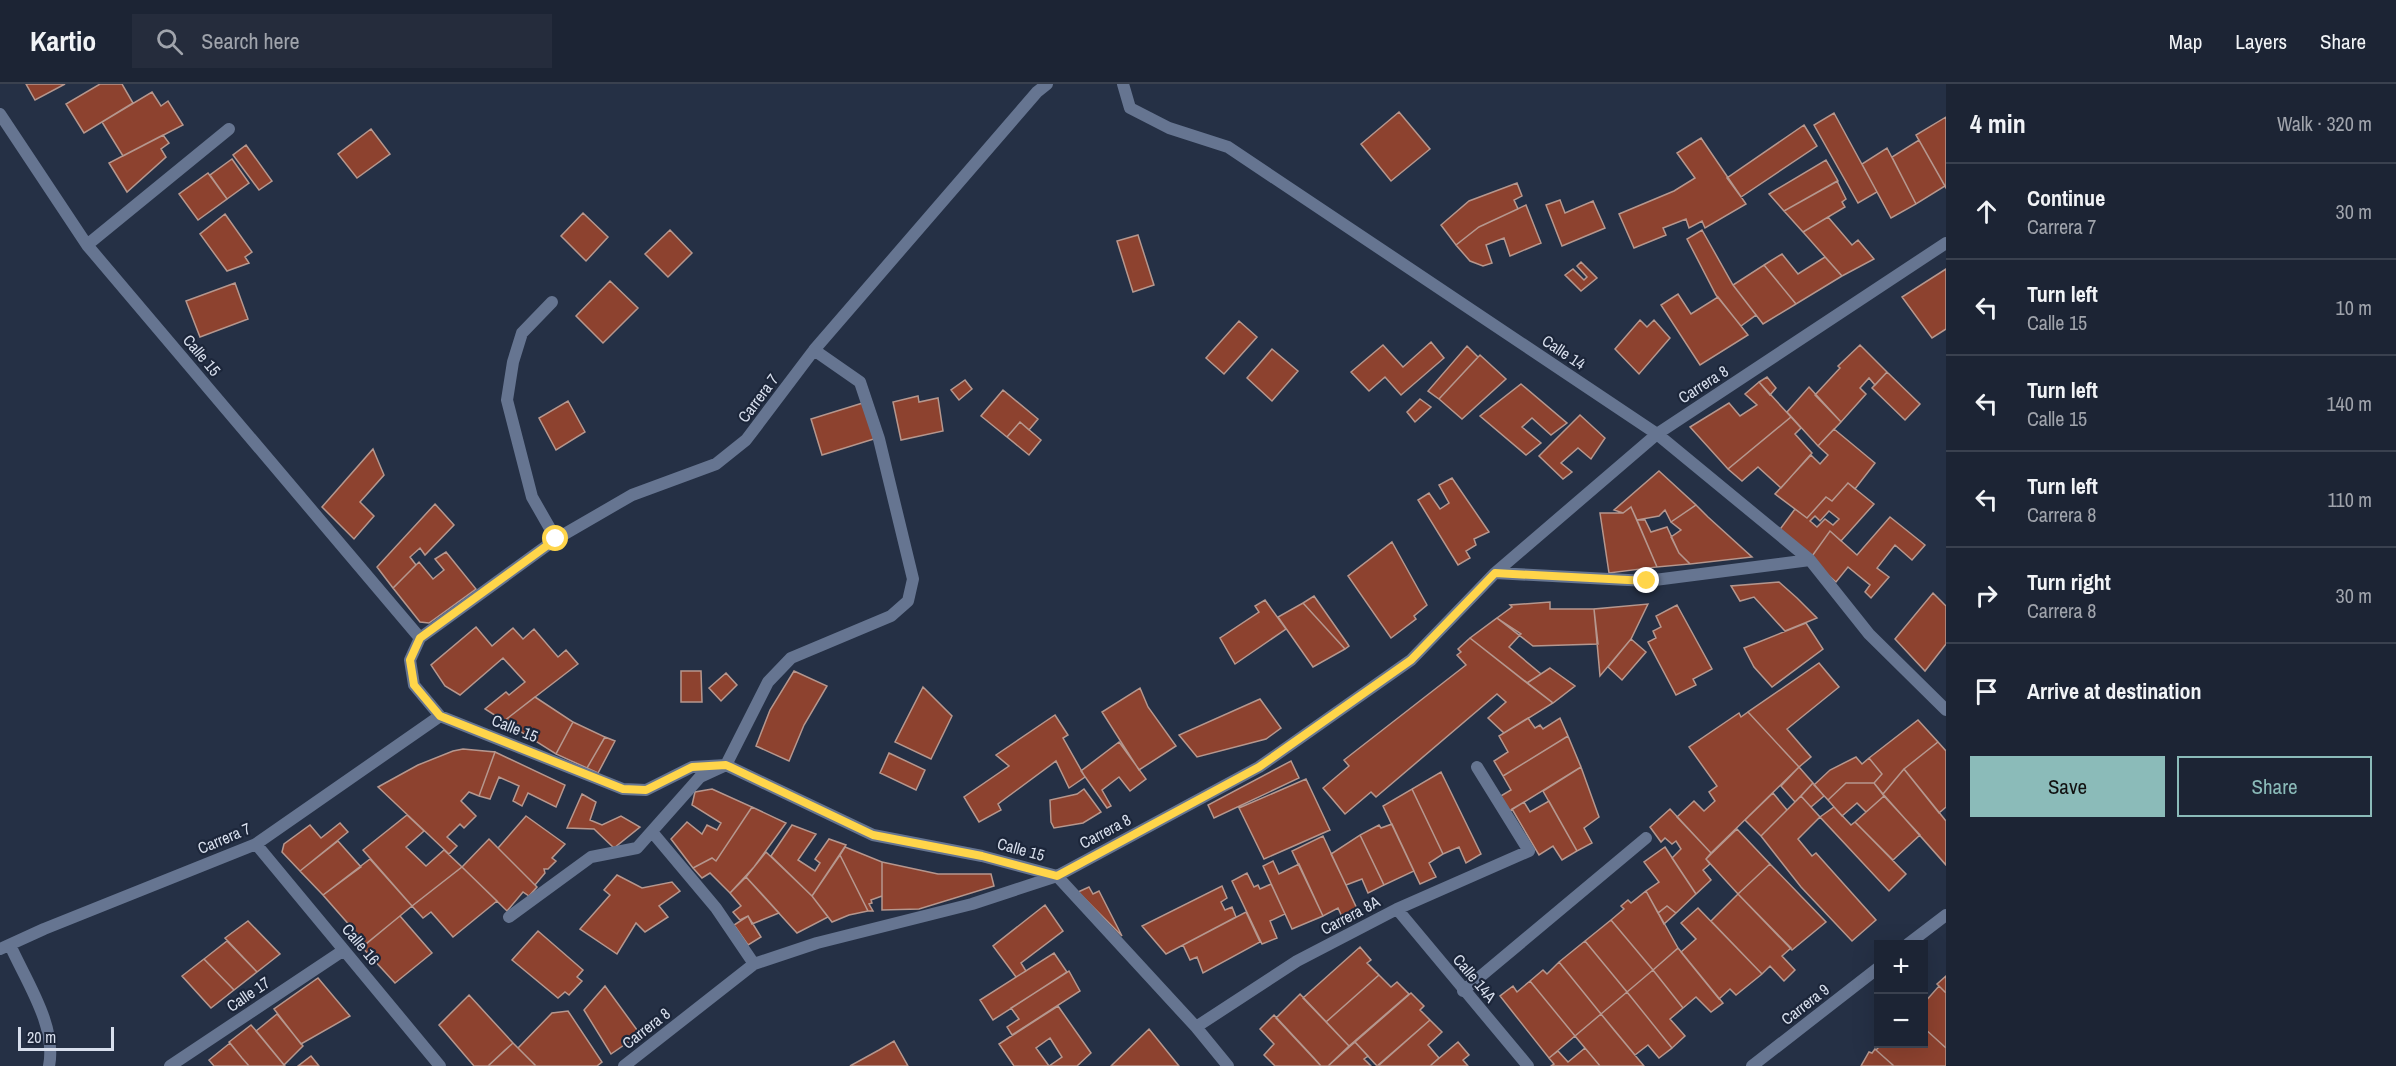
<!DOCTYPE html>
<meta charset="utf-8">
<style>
:root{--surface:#1c2434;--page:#252c3c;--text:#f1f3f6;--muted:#a0a4ac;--line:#3a414f;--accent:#8bbbb9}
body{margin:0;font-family:"Archivo Narrow",sans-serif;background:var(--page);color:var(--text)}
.controls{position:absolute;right:18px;bottom:18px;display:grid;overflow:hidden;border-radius:0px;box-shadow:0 6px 24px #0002}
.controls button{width:54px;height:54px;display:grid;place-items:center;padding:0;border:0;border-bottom:2px solid var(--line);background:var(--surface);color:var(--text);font:30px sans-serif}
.scale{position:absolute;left:18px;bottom:15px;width:96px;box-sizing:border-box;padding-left:6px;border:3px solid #d8dfed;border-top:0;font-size:16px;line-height:21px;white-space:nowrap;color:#d8dfed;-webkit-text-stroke:4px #1c263a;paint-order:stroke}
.stop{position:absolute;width:18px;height:18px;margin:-14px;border:4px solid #ffd54a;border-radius:50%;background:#fff}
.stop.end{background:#ffd54a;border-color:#fff;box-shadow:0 2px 6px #0008}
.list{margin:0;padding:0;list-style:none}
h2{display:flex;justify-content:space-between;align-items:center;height:78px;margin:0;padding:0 24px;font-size:26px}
h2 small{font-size:20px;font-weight:400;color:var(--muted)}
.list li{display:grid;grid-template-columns:39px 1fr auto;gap:18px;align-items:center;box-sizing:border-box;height:96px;padding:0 24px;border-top:2px solid var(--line)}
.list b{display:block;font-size:22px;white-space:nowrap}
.list p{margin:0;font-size:20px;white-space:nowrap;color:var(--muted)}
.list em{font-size:20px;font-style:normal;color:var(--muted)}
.actions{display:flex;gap:12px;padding:18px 24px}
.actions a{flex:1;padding:14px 0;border:2px solid var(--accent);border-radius:0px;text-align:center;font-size:21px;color:var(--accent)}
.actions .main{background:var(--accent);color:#111}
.icon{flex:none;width:33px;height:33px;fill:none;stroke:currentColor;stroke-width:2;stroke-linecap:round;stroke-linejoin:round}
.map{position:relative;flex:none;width:1946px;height:982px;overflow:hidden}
header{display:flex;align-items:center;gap:36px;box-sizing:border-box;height:84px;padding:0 30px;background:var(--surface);border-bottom:2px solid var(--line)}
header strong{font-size:28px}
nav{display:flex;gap:33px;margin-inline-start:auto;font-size:21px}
.search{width:420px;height:54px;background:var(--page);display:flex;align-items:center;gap:15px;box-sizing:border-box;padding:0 21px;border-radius:0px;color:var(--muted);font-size:22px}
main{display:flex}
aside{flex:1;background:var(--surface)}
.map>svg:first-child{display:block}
.building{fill:#8d422f;stroke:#b6978e;stroke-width:1.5;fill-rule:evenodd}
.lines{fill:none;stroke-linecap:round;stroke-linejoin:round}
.street{stroke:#667591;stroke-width:12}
.route{stroke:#ffd54a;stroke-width:8}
.labels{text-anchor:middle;stroke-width:4.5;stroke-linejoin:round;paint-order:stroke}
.street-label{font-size:16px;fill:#d8dfed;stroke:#1c263a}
</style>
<header>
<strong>Kartio</strong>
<div class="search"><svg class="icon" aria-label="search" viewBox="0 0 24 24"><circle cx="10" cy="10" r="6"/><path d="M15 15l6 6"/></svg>Search here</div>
<nav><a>Map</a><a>Layers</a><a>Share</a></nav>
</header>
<main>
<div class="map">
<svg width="1946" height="982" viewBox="0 0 1946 982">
<rect width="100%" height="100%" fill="#253045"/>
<path class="building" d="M26,0H65L35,16Z
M100,0H122L133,19L84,49L66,20Z
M152,8L161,22L168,17L183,41L123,72L102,38Z
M1399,28L1430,65L1391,97L1361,60Z
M1834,29L1877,108L1858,119L1814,41Z
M1946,33V104L1916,51Z
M1804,41L1817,62L1741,113L1727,94Z
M371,45L390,70L357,94L338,70Z
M163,51L169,59L161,65L166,73L127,108L109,79Z
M1701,54L1746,120L1705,144L1702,137L1689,144L1686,135L1663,144L1666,151L1634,164L1619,130L1674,107L1695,94L1677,69Z
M1919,56L1945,102L1916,120L1892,73Z
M246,61L272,97L259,106L233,71Z
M1887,64L1916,120L1891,134L1862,80Z
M232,75L249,99L227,115L210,91Z
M1826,76L1838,97L1784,127L1769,110Z
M208,89L227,115L198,136L179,110Z
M1837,97L1846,115L1842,118L1845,123L1803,148L1784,127Z
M1517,99L1522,112L1514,116L1518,125L1479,143L1456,161L1441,141L1469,117Z
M1560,116L1565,129L1593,117L1605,144L1562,162L1546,121Z
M1526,121L1541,159L1510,172L1504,154L1486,161L1492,179L1483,182L1470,177L1456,161L1479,143Z
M583,129L608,153L586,177L561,152Z
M225,130L252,168L245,173L249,179L227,187L200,150Z
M1828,133L1852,161L1858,156L1874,175L1842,192L1803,148Z
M670,146L692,169L668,193L645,170Z
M1702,146L1733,201L1756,231L1741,242L1716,211L1687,155Z
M1138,151L1154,201L1133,208L1117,157Z
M1782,170L1798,190L1825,173L1842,192L1796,220L1764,181Z
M1581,178L1597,194L1581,207L1565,191L1573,185L1584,196L1587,193L1577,182Z
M1764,181L1796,220L1763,240L1733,201Z
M1946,185V245L1932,254L1902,213Z
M610,197L638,224L603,259L576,232Z
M235,199L248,235L200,253L186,217Z
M1678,210L1691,230L1718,213L1748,251L1700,281L1661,221Z
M1640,236L1647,243L1654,236L1670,254L1639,290L1615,265Z
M1239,237L1257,253L1224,290L1206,274Z
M1431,258L1444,274L1401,311L1385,293L1369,307L1351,288L1383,261L1403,283Z
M1860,261L1887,288L1875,301L1869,294L1860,304L1866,310L1841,338L1815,311L1840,284L1838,282Z
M1467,262L1478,273L1439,315L1428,307Z
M1272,265L1298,287L1272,317L1247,294Z
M1480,271L1506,295L1462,335L1439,315Z
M1887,288L1920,320L1905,336L1872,304Z
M1767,293L1776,304L1770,311L1759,298Z
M965,296L972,305L959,316L951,306Z
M1759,298L1791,333L1728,385L1690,343L1729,319L1740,332L1757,321L1745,310Z
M1521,300L1567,339L1551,351L1532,334L1522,343L1541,359L1526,371L1480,332Z
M1809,303L1841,338L1818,362L1787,328Z
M1003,306L1038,335L1029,346L1020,338L1007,353L981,332Z
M918,312L919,318L938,314L943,347L901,356L893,318Z
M1420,315L1431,323L1415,338L1407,328Z
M568,317L585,348L556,366L539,334Z
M866,318L877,354L822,371L811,335Z
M1580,331L1605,354L1591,375L1578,364L1561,379L1572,388L1563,395L1539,372Z
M1791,333L1801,344L1795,350L1812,369L1781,404L1758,383L1742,397L1728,385Z
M1020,338L1041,356L1029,371L1007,353Z
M1834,345L1875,379L1855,405L1848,399L1832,417L1826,413L1807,434L1775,410L1811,371L1820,380L1828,371L1818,362Z
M373,365L384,391L360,418L374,432L354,455L322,423Z
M1659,387L1696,421L1671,438L1665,426L1659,432L1637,436L1631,423L1623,429L1614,426Z
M1452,394L1489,448L1474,455L1476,461L1466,467L1470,474L1458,481L1418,416L1429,409L1440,425L1449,419L1439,401Z
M1848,399L1874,420L1841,457L1830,447L1810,475L1778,448L1795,425L1807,434L1826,413L1832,417ZM1829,427L1839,435L1833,441L1825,435L1817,443L1810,437L1815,432L1820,437Z
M435,420L454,441L425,471L420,464L410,473L416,481L393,504L377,483Z
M1696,421L1708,433L1752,473L1690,480L1679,469L1671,453L1681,446L1671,438Z
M1631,423L1657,483L1609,489L1600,429H1623Z
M1890,433L1925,461L1912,476L1895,461L1877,484L1889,493L1871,514L1865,508L1870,501L1848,483L1836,498L1810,475L1830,447L1857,471Z
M1637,436H1645L1651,448L1667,443L1679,469L1690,480L1657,483Z
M1392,458L1427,521L1414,532L1416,535L1391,554L1348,492Z
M446,468L476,505L429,539L420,538L393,504L419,478L433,495L444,486L435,475Z
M1779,498L1797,514L1817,534L1785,547L1754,513L1740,517L1731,502Z
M1933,509L1946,522V560L1925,587L1895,555Z
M1314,512L1347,559L1349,562L1345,565L1303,519Z
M1265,516L1286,545L1235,580L1220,554L1259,528L1255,522Z
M1550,518V525H1594L1598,560L1533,562L1497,534L1512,523L1510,521Z
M1303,519L1345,565L1313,583L1278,533Z
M1648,520L1631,555L1600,592L1594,525Z
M1677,521L1712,585L1693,595L1696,601L1676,611L1648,558L1656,554L1653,547L1661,543L1656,532Z
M1497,534L1521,550L1509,563L1541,590L1527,599L1470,554Z
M1806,539L1823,565L1772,603L1754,583L1744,564Z
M476,543L492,562L513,544L523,555L534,545L558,573L566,566L578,580L504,637L485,625L506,608L509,611L525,598L503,574L460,611L445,602L431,581Z
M1470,554L1553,619L1504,649L1488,634L1506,618L1497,610L1376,713L1371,708L1345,730L1323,704L1349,682L1344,676L1466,581L1457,571L1461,568L1458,565Z
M1631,555L1646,568L1622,596L1608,583Z
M1819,579L1839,603L1787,645L1811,673L1799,683L1748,628Z
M1550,584L1575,602L1553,619L1527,599Z
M681,587H701L702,618H681Z
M794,587L827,602L804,641L789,677L756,662L770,626Z
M726,589L737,601L721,617L709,604Z
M923,603L952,632L931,675L895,658Z
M1140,604L1148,623L1176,662L1139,686L1102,628Z
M535,613L573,638L556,670L504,637Z
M1260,615L1281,644L1266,655L1197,673L1179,651Z
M1748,628L1799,683L1711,769L1677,733L1694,717L1704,727L1715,717L1709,708L1717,702L1689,663L1739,629L1741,633Z
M1055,631L1068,651L1063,654L1085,693L1069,704L1056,677L998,720L1001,726L979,738L964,713L1009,682L996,671Z
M1528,634L1535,644L1540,641L1543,645L1560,634L1568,652L1503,692L1494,677L1508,668L1499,652Z
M1918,636L1938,658L1904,685L1883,710L1874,699L1882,690L1869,674Z
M573,638L605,653L587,684L556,670Z
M1568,652L1581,683L1508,728L1499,713L1511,706L1503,692Z
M605,653L615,657L598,689L587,684Z
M1119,658L1146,695L1130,707L1119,693L1102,706L1111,722L1107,724L1081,687Z
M1938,658L1946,667V723L1939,729L1904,685Z
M463,665L495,668L479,712L469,708L461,717L476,732L464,744L460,740L447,753L457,762L449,770L378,703L418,681L453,667Z
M495,668L565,701L556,723L528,709L522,722L513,717L519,702L499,693L490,715L479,712Z
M889,669L925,686L916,706L880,689Z
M1856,673L1862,680L1869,674L1882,690L1874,699H1846L1828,716L1814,701L1830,686Z
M1291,677L1299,694L1214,734L1208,721Z
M1581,683L1599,733L1584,744L1592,759L1577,767L1543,707Z
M1799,683L1813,699L1795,718L1781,702Z
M1904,685L1946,737V781L1883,710Z
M1441,688L1481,770L1466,779L1459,763L1443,770L1412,705Z
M1306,695L1330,746L1264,775L1239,724Z
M1813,699L1824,712L1811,723L1801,712Z
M1846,699H1874L1884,712L1866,728L1857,719L1842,732L1828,716Z
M712,705L752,723L716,777L712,774L693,784L671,755L687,738L702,750L707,741L717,746L721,739L692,721L695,708Z
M1084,705L1101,728L1083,739L1054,744L1051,738L1050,716L1077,710Z
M1412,705L1443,770L1429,779L1436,793L1420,800L1383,722Z
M1773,709L1787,726L1761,752L1745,736Z
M582,710L596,718L590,736L602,741L621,732L640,743L614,764L594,745L567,744Z
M1801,712L1820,733L1798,755L1812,772L1816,769L1876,836L1852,857L1801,803L1761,752Z
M1884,712L1920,751L1893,776L1855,738Z
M1549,717L1577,767L1562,776L1553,762L1539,771L1512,725L1524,718L1530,728Z
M752,723L786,739L754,783L730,809L710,789L702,794L693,784L712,774L716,777Z
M1834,723L1851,741L1855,738L1906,790L1889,807L1820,733Z
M1670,725L1711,769L1706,775L1710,780L1703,786L1711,796L1696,810L1672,774L1681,765L1676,757L1672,760L1665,754L1661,758L1650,743Z
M407,731L424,747L406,763L426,782L444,766L462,783L412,822L363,766Z
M526,732L565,760L552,774L556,777L548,785H544L545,789L535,801L498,764Z
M340,739L348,748L300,787L282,768L284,760L310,741L321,754Z
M1392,740L1414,787L1384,801L1360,751L1379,741L1381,744Z
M792,741L816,750L798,776L815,787L820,779L815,775L829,755L846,761L812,812L771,772Z
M1737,745L1770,780L1738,810L1706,775Z
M1360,751L1384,801L1368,809L1362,795L1346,801L1331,770Z
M1323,752L1359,829L1344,837L1338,824L1323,832L1292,767Z
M489,755L537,803L529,812L523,808L507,827L462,783Z
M338,757L361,783L323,811L300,787Z
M845,763L882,778V812L871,816L872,819L869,820L873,827H868L840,771Z
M1665,763L1696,810L1676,829L1667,822L1658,829L1646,807L1659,798L1644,778Z
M766,768L812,812L828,833L797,849L746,793Z
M840,771L868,827L849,831L832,838L812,812Z
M370,775L412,822L366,860L323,811Z
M1273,777L1279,790L1299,780L1323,832L1292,845L1263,782Z
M882,778L938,790H991L994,802L919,825L882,826Z
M1770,780L1826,838L1792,866L1738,810Z
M462,783L497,817L453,853L431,828L423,834L412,822Z
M1247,789L1254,803L1258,801L1260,805L1271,800L1285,830L1270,837L1277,854L1262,860L1232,797Z
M617,791L642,804L672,798L680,807L659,822L668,833L645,848L636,839L617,870L580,845L610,811L604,806Z
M746,793L761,809L779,829L752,840L748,832L740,836L733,828L741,822L730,809Z
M1222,802L1227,814L1221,818L1225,826L1232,823L1236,833L1166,870L1142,842Z
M1089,803L1093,810L1099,807L1122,852L1078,808Z
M1646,807L1678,864L1653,886L1611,836L1624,825L1621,822L1628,816L1631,819Z
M1738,810L1791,864L1782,872L1795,886L1784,897L1770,882L1762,890L1711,837Z
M1045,821L1063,847L1021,879L1026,887L1016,893L993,862Z
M1667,822L1676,829L1664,840L1658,829Z
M1698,824L1762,890L1736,911L1730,905L1719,915L1681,868L1696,855L1681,839Z
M1246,828L1260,858L1203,889L1197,873L1190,876L1183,861Z
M400,832L432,869L395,899L362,863Z
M748,832L761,853L748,861L734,841Z
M1611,836L1653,886L1627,908L1585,857Z
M248,837L280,870L257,888L225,854Z
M538,847L583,886L577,893L582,897L569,911L565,908L558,914L512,876Z
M227,857L257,888L234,906L204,875Z
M1585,857L1627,908L1601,930L1559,878Z
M1360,863L1371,876L1367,879L1379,891L1326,938L1303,914Z
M1678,864L1723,919L1711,928L1696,913L1683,924L1653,886Z
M1054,869L1067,888L993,936L980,916Z
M204,875L234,906L211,924L182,892Z
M1559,878L1601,930L1575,952L1530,897L1543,886L1547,890Z
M1653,886L1683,924L1670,935L1685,952L1672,964L1627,908Z
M1069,887L1080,907L1012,951L1007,943L1019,935L1011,924Z
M1379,891L1391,903L1397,898L1409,910L1349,962L1326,938Z
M1946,892V909L1937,900Z
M318,894L350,932L301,960L274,925Z
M1530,897L1575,952L1549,974L1500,912L1513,902L1517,908Z
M605,902L640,950L611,970L584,926Z
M1939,902L1946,909V964L1924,944V919Z
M1627,908L1672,964L1659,974L1648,961L1635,971L1601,930Z
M1411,909L1424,922L1420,926L1430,936L1377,982L1355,958Z
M1300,910L1349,962L1328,982H1321L1276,934Z
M469,911L513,959L488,982H474L439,941Z
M1058,922L1091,969L1077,982H1014L999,960ZM1050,954L1062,973L1049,982L1036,964Z
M568,927L602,978L597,982H536L518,964L552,929Z
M277,930L303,962L284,981L256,947Z
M1601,930L1614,946L1644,982H1600L1575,952Z
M1274,931L1314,974L1321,982H1275L1264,971L1274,960L1260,945Z
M1430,936L1442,948L1428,961L1439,974L1430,982H1378Z
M251,941L258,949L285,982H249L242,974L229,958Z
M1924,944L1946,964V982H1894L1876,966L1882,960H1924Z
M1149,945L1179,982H1111Z
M894,957L908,982H850L879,966Z
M1355,958L1368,972L1364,975L1371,982H1328Z
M1458,958L1469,971L1463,976L1468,982H1430Z
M230,959L242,974L249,982H214L209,976Z
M513,959L536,982H488L505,966Z
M1585,964L1600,982H1551L1554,980L1549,974L1558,967L1568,978Z
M1875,965L1876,966L1894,982H1861L1869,968L1872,969Z
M311,972L319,982H298Z"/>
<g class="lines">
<path class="street" d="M1123,0L1130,24L1169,44L1228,63L1657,350L1810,476L1869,550L1946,626
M0,30L87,161L420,554L410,576L414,601L440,632L623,705L646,706L692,683L726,681L873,751L982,772L1057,792L1196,943L1228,982
M87,161L229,45
M552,218L522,249L513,278L507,316L532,413L556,455
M1495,489L1647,497L1810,476
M420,554L556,455L632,411L716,380L746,356L814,266L1037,8L1047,0
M653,749L716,824L754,880
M256,760L440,982
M1397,825L1528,982
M509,833L591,773L637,764L700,693L726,681L768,598L791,574L891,532L908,517L913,495L879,355L860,298L814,266
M1908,860L1946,831
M10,861C26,897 57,942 49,982
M0,865L44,845L256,760L440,632
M1463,907L1646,754
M1196,943L1297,877L1397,825L1529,767L1477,683
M170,982L344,866
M624,982L754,880L817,859L972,820L1057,792L1259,683L1411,576L1495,489L1657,350L1946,159
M1752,982L1878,884"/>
</g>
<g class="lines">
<path class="route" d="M556,455L420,554L410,576L414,601L440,632L623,705L646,706L692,683L726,681L873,751L982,772L1057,792L1259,683L1411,576L1495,489L1647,497"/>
</g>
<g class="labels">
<g class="street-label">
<text transform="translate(1564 268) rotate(34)" y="6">Calle 14</text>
<text transform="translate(202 271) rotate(50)" y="6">Calle 15</text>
<text transform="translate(1703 300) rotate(-33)" y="6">Carrera 8</text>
<text transform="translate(758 314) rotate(-53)" y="6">Carrera 7</text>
<text transform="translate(515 644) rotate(22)" y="6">Calle 15</text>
<text transform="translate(1105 747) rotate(-28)" y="6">Carrera 8</text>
<text transform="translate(224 754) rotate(-23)" y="6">Carrera 7</text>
<text transform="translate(1021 765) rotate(15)" y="6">Calle 15</text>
<text transform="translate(1350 831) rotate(-28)" y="6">Carrera 8A</text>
<text transform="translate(361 860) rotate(50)" y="6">Calle 16</text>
<text transform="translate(1475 894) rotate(50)" y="6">Calle 14A</text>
<text transform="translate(248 910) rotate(-34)" y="6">Calle 17</text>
<text transform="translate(1805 920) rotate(-38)" y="6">Carrera 9</text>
<text transform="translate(646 944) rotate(-38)" y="6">Carrera 8</text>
</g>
</g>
</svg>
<div class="controls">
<button>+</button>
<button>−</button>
</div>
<div class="scale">20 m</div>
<div class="stop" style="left:556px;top:455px"></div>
<div class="stop end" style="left:1647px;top:497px"></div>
</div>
<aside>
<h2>4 min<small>Walk · 320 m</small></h2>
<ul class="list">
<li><svg class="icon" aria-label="ahead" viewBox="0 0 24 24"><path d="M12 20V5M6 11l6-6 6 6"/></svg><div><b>Continue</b><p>Carrera 7</p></div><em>30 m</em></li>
<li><svg class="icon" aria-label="left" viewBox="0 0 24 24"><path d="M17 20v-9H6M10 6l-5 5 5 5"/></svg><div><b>Turn left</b><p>Calle 15</p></div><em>10 m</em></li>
<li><svg class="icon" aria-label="left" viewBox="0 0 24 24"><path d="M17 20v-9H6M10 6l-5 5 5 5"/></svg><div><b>Turn left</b><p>Calle 15</p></div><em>140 m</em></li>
<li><svg class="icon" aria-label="left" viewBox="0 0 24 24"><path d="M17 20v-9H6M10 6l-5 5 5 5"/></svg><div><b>Turn left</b><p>Carrera 8</p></div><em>110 m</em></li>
<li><svg class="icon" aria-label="right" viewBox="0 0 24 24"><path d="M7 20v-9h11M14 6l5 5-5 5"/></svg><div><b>Turn right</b><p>Carrera 8</p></div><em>30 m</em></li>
<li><svg class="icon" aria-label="arrive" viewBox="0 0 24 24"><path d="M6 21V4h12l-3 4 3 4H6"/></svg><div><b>Arrive at destination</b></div></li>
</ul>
<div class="actions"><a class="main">Save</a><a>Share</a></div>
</aside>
</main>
